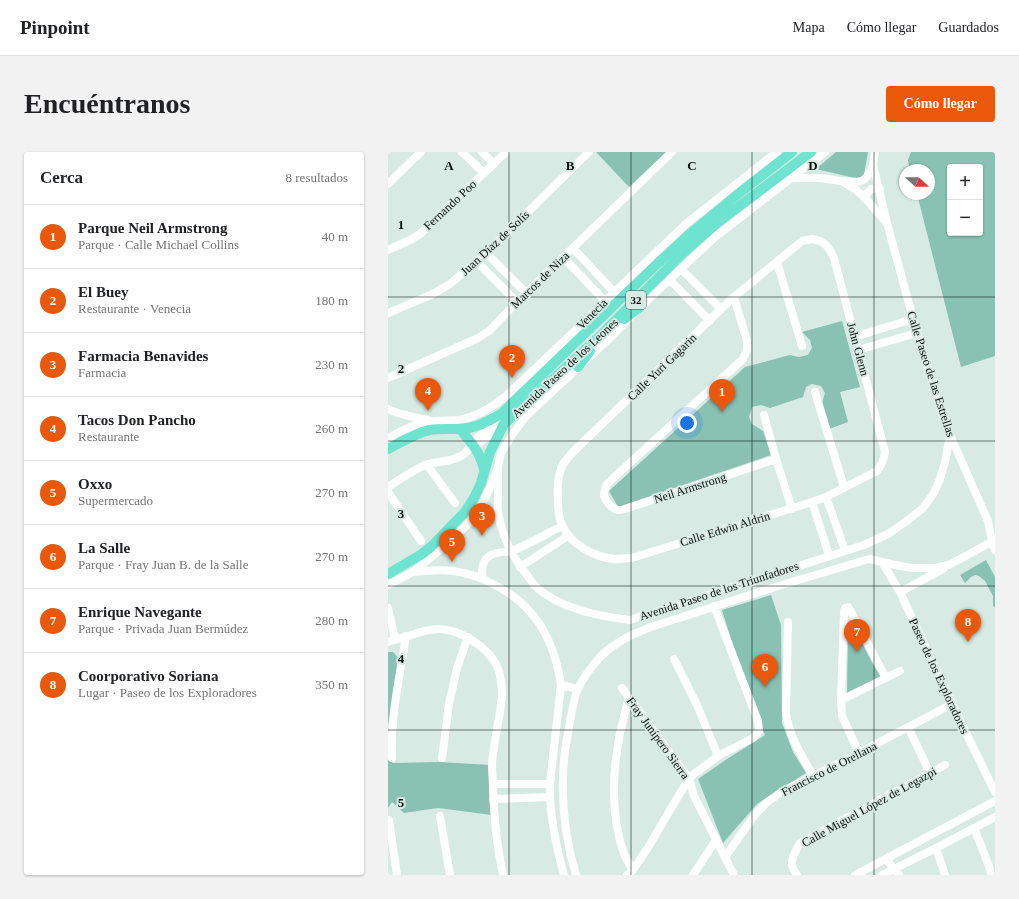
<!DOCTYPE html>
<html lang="es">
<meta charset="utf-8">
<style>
:root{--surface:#fff;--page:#f2f2f2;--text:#202124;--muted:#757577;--line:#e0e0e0;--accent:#ea580c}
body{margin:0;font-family:Georgia,serif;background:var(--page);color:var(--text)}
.controls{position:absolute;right:12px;top:12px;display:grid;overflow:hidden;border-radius:4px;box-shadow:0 1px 3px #0004}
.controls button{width:36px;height:36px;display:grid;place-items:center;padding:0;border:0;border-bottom:1px solid var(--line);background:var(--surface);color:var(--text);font:20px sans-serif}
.compass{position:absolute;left:511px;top:12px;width:36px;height:36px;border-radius:50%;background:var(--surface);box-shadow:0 1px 3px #0004;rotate:112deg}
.you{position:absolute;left:299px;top:271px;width:14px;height:14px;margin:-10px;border:3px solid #fff;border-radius:50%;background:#1a73e8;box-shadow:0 0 0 6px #1a73e833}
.badge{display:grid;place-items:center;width:26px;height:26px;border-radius:50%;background:var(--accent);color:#fff;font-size:13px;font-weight:700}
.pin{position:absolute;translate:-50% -33px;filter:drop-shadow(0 1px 2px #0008)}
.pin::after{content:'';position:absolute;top:21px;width:14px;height:12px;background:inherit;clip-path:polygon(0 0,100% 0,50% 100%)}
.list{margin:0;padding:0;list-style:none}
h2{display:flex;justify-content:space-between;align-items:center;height:52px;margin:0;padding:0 16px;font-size:17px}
h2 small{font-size:13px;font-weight:400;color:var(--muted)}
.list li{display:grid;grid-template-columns:26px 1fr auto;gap:12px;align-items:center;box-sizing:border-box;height:64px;padding:0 16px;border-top:1px solid var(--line)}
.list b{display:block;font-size:15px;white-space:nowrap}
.list p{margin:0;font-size:13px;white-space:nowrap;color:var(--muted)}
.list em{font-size:13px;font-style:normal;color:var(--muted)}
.map{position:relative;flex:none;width:607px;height:723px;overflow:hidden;border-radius:4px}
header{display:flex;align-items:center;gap:24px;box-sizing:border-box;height:56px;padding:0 20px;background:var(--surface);border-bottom:1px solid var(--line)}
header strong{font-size:19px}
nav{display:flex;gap:22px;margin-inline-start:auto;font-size:14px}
.intro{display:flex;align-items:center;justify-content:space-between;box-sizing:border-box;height:96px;padding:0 24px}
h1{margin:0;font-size:28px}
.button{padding:10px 18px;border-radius:4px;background:var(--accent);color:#fff;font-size:14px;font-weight:700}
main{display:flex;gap:24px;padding:0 24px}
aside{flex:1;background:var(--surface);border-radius:4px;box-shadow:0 1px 3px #0004}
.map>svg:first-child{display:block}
.green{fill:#89c1b2;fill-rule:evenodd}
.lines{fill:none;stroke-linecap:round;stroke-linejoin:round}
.minor{stroke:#fff;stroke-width:8}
.major{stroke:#6de3d0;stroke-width:10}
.grid{fill:none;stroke:#080e0c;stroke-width:1;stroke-opacity:0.55}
.labels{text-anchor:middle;stroke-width:4;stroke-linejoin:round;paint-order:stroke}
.shield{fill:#d7eae4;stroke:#46504d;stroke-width:1}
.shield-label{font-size:11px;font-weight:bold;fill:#080e0c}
.street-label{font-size:12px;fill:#080e0c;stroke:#d7eae4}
.grid-label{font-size:13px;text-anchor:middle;font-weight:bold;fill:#080e0c;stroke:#d7eae4;stroke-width:4;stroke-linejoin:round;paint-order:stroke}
</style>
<header>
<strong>Pinpoint</strong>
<nav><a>Mapa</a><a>Cómo llegar</a><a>Guardados</a></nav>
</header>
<div class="intro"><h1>Encuéntranos</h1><a class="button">Cómo llegar</a></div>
<main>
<aside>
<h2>Cerca<small>8 resultados</small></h2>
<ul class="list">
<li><span class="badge">1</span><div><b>Parque Neil Armstrong</b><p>Parque · Calle Michael Collins</p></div><em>40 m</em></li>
<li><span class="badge">2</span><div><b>El Buey</b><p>Restaurante · Venecia</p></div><em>180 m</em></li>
<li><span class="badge">3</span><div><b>Farmacia Benavides</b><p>Farmacia</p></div><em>230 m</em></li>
<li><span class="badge">4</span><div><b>Tacos Don Pancho</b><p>Restaurante</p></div><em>260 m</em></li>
<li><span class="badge">5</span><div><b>Oxxo</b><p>Supermercado</p></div><em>270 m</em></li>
<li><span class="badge">6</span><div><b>La Salle</b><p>Parque · Fray Juan B. de la Salle</p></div><em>270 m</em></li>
<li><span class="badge">7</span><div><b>Enrique Navegante</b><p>Parque · Privada Juan Bermúdez</p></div><em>280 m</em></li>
<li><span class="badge">8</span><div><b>Coorporativo Soriana</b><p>Lugar · Paseo de los Exploradores</p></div><em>350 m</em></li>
</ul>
</aside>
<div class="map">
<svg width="607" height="723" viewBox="0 0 607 723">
<rect width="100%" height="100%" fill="#d7eae4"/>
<path class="green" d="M208,0H278L241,35Z
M448,0H480L476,22L471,27L428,17Z
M523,0H607V204L573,215L529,42H541V18H522L520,8ZM562,15H592V81H562Z
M454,169L472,235L452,240L460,270L441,277L434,251L437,241L433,234L424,232L418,235L415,245L382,256L373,253L364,255L361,265L364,272L375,279L383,303L230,355L221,339L357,215L402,203L411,205L420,203L424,196L422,188L414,180Z
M598,408L607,425V455L605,454V444L597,429L591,424L587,423L583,425L577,431L572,423Z
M383,443L393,473L394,571L405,600L418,621L369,652L335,691L310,627L339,607L377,583C360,542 347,500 334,458Z
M464,466C472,486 480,506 493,525L459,542L460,477Z
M0,500H5L11,507V516L0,573Z
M0,607L5,611L51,610L102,613L104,663L50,656L16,661L4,650L0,656Z"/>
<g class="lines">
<path class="minor" d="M74,0L96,21
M94,0L106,12
M487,0L485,13L499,71L529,181L553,260L562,283L600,369L604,390L607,398
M403,26H432L453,29L467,37L477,46L499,71
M455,29C474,31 478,31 485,13
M0,32L33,0
M477,46L478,42L483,37L489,36L492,37
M424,87C437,89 440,94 446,106L497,300C496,308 494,313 489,319L438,345L424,350L244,406C238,406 232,407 226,407C206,405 184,393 175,375C171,368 170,357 170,348C169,336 169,324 175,312C178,308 182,304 185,300L333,157L346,145L414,89Z
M185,96L226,140
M0,98L24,87L32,82L118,0
M98,101L138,141
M175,105L217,149
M89,110L129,150
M389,110L414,194
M293,117L333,157
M282,128L322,169
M346,145L359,189V198L355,207L219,332C218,335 216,338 216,342C216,348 224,357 230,358C232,358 235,358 237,357L388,307
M0,161L45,142L62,132L98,101L201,0
M466,185L525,167
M470,198L529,181
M0,226L90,186L101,179L129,150L284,0
M427,240L456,335
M0,257C12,263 26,265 40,268
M376,263L388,307L404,357
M0,286C11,280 22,274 34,271C46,268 58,269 71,268C89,265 103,256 117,245L213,154L217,149L299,71L389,0
M86,295L115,273
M39,313L67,351
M110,315C110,324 110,333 110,342C110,348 109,354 110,360C114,384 124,405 139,423C142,427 145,432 148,435C173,457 210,464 242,468L476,393L500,382L520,368L535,356L546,341L552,327L557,310L562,283
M0,335C13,327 26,317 40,312C51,309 63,310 73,304C80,300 81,296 85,290C93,282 101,274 109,266
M0,340L33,389
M438,345L457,398
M424,350L441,403
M494,410L512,440L564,552L607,640
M132,415L180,384
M25,420C39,419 52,417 65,419C79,421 92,425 103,431C147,452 166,487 173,533L162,632C161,663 168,694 176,723
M95,427C93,418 94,408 103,403C109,399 118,401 124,399C141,392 158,382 174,374
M0,433L25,420L58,393L80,372L92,356L101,338L110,315L113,301L124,283L138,264L223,185L252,155L327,85L437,0
M512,440L555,417
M0,456L7,487
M400,470L398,561C401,584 414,604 425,624
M0,490C6,488 12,486 18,485C29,481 38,477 50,477C72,477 100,495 109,514C113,523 114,535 114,544C112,566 106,588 104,611C104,620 105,629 105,638C106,667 109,695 115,723
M286,507L309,553L330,604
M173,533L190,537
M234,536L296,620L301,626L306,644L346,723
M241,545C237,561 232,577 230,593C224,628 224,667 236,702C238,707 242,713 245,718
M453,548L512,519
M520,575L542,621
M471,601L454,564L453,548L456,459L457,456L460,455L462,458L498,526
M4,606C2,565 12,524 18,484
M54,606L61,552L69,516L80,485
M105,632H162
M105,647L162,645
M52,664L62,723
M1,668L9,723
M586,676L601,714L603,723
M548,696L557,723
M337,705L366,664L378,651L395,639L471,601L564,552
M498,707L511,723
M188,723C176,683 172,640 177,599C178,591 180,583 181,575C183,565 186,545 190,536C195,527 201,518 207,511C221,493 242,483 263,475L387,435L481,407L512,414L525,416H547L561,413L607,388
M239,723L245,718L261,694L301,626L330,604L365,586L371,579L370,569L326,454
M305,723L328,688
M409,723C407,720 405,717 404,714C403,706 408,698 412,691L557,613
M467,723L607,649
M494,723L548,696L607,665"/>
<path class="major" d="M236,167L252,155
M201,170L213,154
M190,215L202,199
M72,277C84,292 91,298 96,317
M0,297C13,290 28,281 42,278C54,276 67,278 79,276C91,275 102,268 113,262L270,111L303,81L350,42L404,0
M0,422L34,402L44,394L77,360L86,346L93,331L102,300L116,272L211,185L295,101L329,71L423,0"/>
</g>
<path class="grid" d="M121,0V723M243,0V723M364,0V723M486,0V723M0,145H607M0,289H607M0,434H607M0,578H607"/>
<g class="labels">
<rect class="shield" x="238" y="139" width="20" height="18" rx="3"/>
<g class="shield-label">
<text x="248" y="152">32</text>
</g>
<g class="street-label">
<text transform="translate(62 53) rotate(-43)" y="4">Fernando Poo</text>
<text transform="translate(107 91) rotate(-43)" y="4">Juan Díaz de Solís</text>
<text transform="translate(152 128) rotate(-44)" y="4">Marcos de Niza</text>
<text transform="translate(204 162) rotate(-45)" y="4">Venecia</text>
<text transform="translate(470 197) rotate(75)" y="4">John Glenn</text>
<text transform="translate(274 215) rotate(-44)" y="4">Calle Yuri Gagarin</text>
<text transform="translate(177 216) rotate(-43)" y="4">Avenida Paseo de los Leones</text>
<text transform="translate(543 222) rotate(72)" y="4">Calle Paseo de las Estrellas</text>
<text transform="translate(302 336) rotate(-18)" y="4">Neil Armstrong</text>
<text transform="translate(337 377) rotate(-17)" y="4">Calle Edwin Aldrin</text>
<text transform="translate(331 439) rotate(-18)" y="4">Avenida Paseo de los Triunfadores</text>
<text transform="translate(551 524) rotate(65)" y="4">Paseo de los Exploradores</text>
<text transform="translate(270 586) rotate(54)" y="4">Fray Junípero Sierra</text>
<text transform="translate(441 617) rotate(-27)" y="4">Francisco de Orellana</text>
<text transform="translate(481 655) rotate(-29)" y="4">Calle Miguel López de Legazpi</text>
</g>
</g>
<g class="grid-label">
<text x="61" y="18">A</text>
<text x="182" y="18">B</text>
<text x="304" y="18">C</text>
<text x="425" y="18">D</text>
<text x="13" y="77">1</text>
<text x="13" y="221">2</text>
<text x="13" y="366">3</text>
<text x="13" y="511">4</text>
<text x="13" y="655">5</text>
</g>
</svg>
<div class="controls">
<button>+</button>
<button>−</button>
</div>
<svg class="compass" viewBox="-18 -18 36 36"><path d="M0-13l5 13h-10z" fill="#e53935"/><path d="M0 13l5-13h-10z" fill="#757577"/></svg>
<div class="you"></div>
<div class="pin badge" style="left:334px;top:260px">1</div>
<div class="pin badge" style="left:124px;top:226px">2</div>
<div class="pin badge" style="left:94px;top:384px">3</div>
<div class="pin badge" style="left:40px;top:259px">4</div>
<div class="pin badge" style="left:64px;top:410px">5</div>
<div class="pin badge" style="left:377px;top:535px">6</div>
<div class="pin badge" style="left:469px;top:500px">7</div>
<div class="pin badge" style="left:580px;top:490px">8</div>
</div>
</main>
